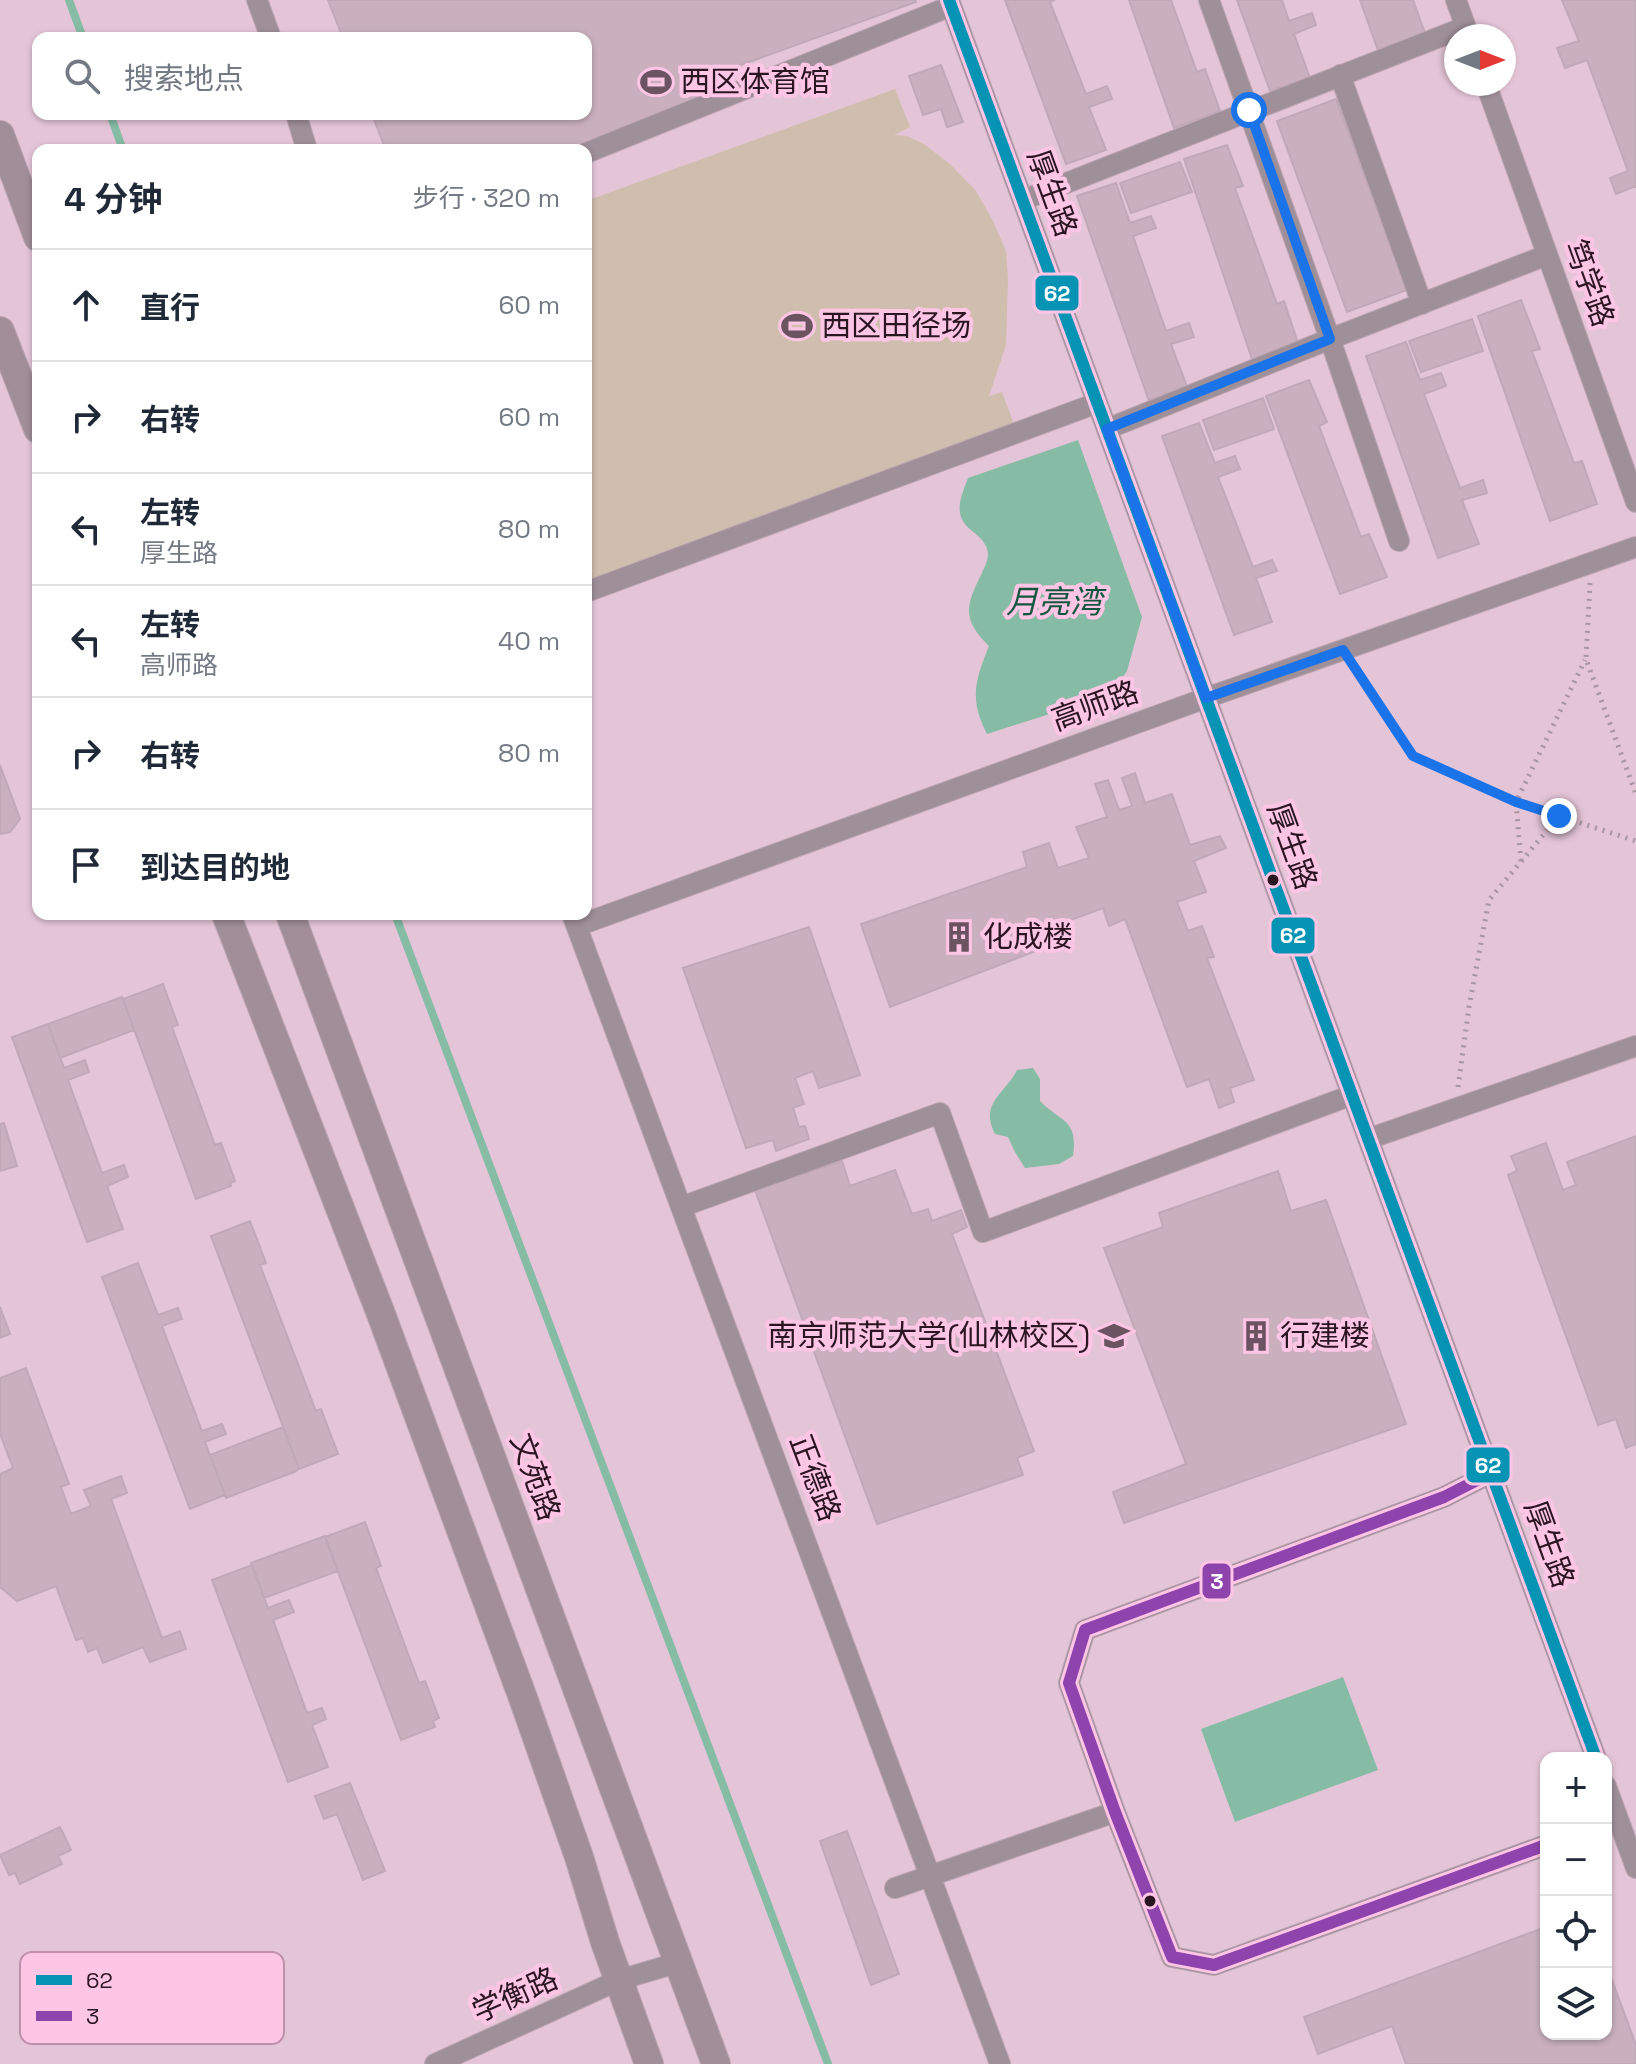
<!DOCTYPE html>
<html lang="zh">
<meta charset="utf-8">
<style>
:root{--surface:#fff;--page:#f2f2f3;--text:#1f2937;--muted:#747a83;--line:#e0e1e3}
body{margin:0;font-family:"Space Grotesk","Noto Sans SC",sans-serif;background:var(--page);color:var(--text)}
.controls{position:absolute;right:24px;bottom:24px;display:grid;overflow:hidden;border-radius:16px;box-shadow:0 2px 6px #0004}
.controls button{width:72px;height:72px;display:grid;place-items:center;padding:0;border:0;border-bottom:2px solid var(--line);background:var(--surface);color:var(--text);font:40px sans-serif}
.compass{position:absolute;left:1444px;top:24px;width:72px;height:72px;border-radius:50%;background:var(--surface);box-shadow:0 2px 6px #0004;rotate:90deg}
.stop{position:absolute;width:24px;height:24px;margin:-18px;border:6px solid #1a73e8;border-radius:50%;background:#fff}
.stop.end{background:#1a73e8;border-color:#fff;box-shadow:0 2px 8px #0008}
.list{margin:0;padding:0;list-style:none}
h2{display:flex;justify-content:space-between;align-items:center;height:104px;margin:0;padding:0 32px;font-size:34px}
h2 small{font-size:26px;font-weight:400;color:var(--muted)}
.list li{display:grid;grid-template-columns:52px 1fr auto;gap:24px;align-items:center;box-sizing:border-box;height:112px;padding:0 32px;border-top:2px solid var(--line)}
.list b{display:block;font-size:30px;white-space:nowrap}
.list p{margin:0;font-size:26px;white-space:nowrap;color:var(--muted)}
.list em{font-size:26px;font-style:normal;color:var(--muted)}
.icon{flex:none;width:44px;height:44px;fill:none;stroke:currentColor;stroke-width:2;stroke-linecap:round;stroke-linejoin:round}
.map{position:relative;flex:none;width:1636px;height:2064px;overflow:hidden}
.search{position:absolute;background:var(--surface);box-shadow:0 2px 6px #0004;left:32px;top:32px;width:560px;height:88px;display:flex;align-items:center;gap:20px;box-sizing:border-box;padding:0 28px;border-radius:16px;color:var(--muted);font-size:30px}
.panel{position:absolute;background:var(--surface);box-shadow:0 2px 6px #0004;left:32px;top:144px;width:560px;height:776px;border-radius:16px}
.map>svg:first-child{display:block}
.green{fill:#cfbead}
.water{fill:#86bba6}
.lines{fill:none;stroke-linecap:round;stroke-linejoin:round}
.stream{stroke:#86bba6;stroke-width:8}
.building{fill:#cab0bf;stroke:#c1a8b7;stroke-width:2}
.street-casing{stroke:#bca4b2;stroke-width:22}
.secondary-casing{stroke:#bca4b2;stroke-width:30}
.path{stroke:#a895a0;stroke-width:5;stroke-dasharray:2 6;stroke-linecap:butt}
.street{stroke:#9f8f98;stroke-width:20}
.secondary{stroke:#a18e98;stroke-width:28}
.bus-1-casing{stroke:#fec5e5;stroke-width:18}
.bus-2-casing{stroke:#fec5e5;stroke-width:18}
.bus-1{stroke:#0693b4;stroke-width:12}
.bus-2{stroke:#8e44ad;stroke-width:12}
.route{stroke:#1a73e8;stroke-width:10}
.bus-dot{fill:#2a1622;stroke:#fec5e5;stroke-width:3}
.labels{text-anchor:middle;stroke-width:8;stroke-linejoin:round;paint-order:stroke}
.poi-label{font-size:30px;fill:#2a1622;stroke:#fec5e5;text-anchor:start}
.street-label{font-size:30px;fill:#2a1622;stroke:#fec5e5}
.water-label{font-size:32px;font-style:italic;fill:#10573e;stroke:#fec5e5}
.key{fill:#fec5e5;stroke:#be90aa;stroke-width:2}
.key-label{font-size:22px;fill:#2a1622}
.line-badge{stroke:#fec5e5;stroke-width:3}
.badge-label{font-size:22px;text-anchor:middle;font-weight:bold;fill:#fff}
</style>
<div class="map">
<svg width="1636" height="2064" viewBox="0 0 1636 2064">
<rect width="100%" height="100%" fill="#e4c5d7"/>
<path class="green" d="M895,89L910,127L894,135L907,136L924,144L950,164L976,191L993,221L1006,251L1008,278L1006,345L989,396L1002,392L1015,427L586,581V201Z"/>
<path class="water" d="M1078,440L1142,617L1127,671L1112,694L987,734C969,699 975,681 989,646C962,619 965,607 982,573C985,566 990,557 987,549C985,541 976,534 971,530C952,515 961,497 968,478Z
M1033,1068L1040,1079V1101C1062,1123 1078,1119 1073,1156L1059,1164L1025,1168L1015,1152L1008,1137L995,1134C979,1103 1005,1094 1017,1070Z
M1343,1677L1378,1770L1235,1822L1201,1729Z"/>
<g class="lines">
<path class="stream" d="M69,0L83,38
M110,114L123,150
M395,914L828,2064"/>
</g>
<path class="building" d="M328,0H915L916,2L721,72L729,91L566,150H386L372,114H586V38H343Z
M1005,0H1055L1050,2L1086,94L1107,86L1112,99L1089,107L1106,150L1066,164Z
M1129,0H1171L1197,72L1205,69L1220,111L1174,128Z
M1237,0H1282L1289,21L1312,13L1316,25L1294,34L1310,78L1270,91Z
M1360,0H1413L1426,36L1379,53Z
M1562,0H1636V188V186L1616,194L1610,178L1628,171L1587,60L1565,68L1557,48L1579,41Z
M941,65L963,122L947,127L941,109L923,115L909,76Z
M1336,99L1407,290L1347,312L1277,121Z
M1227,145L1243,186L1235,188L1277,304L1284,301L1299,346L1253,362L1184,159Z
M1180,162L1192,192L1131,213L1120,183Z
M1116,183L1130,223L1151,216L1156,228L1133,236L1166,331L1189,323L1194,337L1171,344L1188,389L1149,401L1077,196Z
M1521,300L1540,349L1532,351L1574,463L1582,461L1597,504L1550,521L1478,316Z
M1472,319L1483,351L1421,372L1409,341Z
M1406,342L1420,380L1441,373L1446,386L1424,394L1460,488L1483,480L1487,493L1462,500L1479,544L1438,558L1366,356Z
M1309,380L1327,422L1319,426L1361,537L1369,534L1387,577L1340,594L1266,396Z
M1263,398L1274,429L1214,450L1203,420Z
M1199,423L1215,463L1235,456L1240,469L1218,477L1253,567L1272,560L1277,571L1256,578L1272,622L1234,635L1162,436Z
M0,765L20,819L10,832L0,834Z
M1135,773L1145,803L1172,794L1190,845L1220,836L1226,848L1194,861L1206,892L1177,902L1188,931L1202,926L1214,957L1207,958L1254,1080L1230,1088L1234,1102L1219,1108L1209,1079L1187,1087L1125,919L1109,926L1103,908L1049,928L1054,944L890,1007L861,924L1027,867L1023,852L1049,843L1058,868L1089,858L1076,827L1107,817L1095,784L1108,780L1119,810L1132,806L1122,778Z
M809,927L860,1075L819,1088L813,1071L795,1078L804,1104L793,1108L799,1127L805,1126L809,1139L776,1151L773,1140L746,1148L683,968Z
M163,984L178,1025L172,1027L215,1145L221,1143L235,1181L230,1183L231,1186L196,1199L123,999Z
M122,997L134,1030L60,1058L48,1024Z
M48,1024L64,1068L85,1060L89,1072L68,1080L102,1173L124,1165L128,1177L107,1186L123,1229L87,1242L12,1037Z
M4,1123L17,1166L0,1171V1124Z
M1636,1136V1444L1626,1448L1616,1419L1598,1425L1508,1175L1517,1171L1511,1156L1546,1143L1563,1190L1576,1185L1567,1162Z
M842,1161L850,1186L895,1170L912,1214L928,1209L932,1221L961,1210L967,1227L952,1234L1034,1451L1017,1458L1023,1475L877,1524L755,1190Z
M1278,1171L1291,1211L1326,1200L1406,1424L1124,1523L1113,1492L1186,1464L1104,1248L1163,1227L1159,1213Z
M250,1221L266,1263L260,1265L316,1411L321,1409L338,1454L299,1469L211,1236Z
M138,1263L158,1315L178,1308L182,1319L162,1326L202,1431L222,1424L226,1434L205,1442L225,1495L190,1509L102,1277Z
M0,1307L10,1334L0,1338Z
M26,1368L69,1484L61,1487L71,1514L91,1506L84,1490L121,1476L127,1493L111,1499L162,1638L180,1631L186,1649L150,1662L143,1647L103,1663L97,1648L88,1652L83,1638L76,1640L56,1586L17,1601L0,1587V1474L13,1468L0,1434V1378Z
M283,1427L299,1469L294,1472L226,1498L210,1455Z
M365,1522L381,1566L376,1568L419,1683L425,1681L439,1718L433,1721L435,1727L401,1740L325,1537Z
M325,1536L338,1571L264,1598L251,1563Z
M252,1565L268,1608L289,1600L294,1612L273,1620L307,1713L322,1708L326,1719L312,1725L328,1767L288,1782L212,1580Z
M350,1783L385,1871L363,1880L337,1814L324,1819L315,1796Z
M60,1827L71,1850L58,1856L62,1864L20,1884L15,1873L9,1875L0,1855Z
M847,1831L899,1974L871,1985L820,1841Z
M1546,1927V2034H1606V1964L1636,2045V2064H1406L1392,2026L1318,2054L1304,2017Z"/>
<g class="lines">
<defs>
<path id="street" d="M257,0L271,38
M949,0L1596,1758
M1209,0L1330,339L1399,541
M1456,0L1469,36
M1340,75L1422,304
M1486,84L1636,502
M296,114L307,150
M586,153L951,6
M1023,200L1465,27
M1107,429L1330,339L1547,255
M586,592L1097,403
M572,914L1000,2064
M577,926L1206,698L1636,547
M1368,1139L1636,1046
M681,1207L940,1113L983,1232L1352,1095
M1491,1473L1444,1497L1085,1630L1069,1683L1115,1812L1172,1957L1214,1965L1546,1845
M1606,1786L1636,1868
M895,1888L1115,1812
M435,2064L619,1980L680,1962"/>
<path id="secondary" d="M0,135L38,237
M0,331L38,429
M226,914L381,1314L523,1698L579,1857L605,1942L649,2064
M290,914L716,2064"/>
</defs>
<use href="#street" class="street-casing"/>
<use href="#secondary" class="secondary-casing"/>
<path class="path" d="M1590,583L1586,659L1636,794
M1353,666L1413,756L1516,802L1636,841
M1521,861L1516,802L1585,660
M1458,1087L1469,1007L1489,900L1559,816"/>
<use href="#street" class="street"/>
<use href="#secondary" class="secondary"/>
<defs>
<path id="bus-1" d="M949,0L1596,1758"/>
<path id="bus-2" d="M1491,1473L1444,1497L1085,1630L1069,1683L1115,1812L1172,1957L1214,1965L1546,1845"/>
</defs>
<use href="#bus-1" class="bus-1-casing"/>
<use href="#bus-2" class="bus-2-casing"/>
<use href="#bus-1" class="bus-1"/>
<use href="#bus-2" class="bus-2"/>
</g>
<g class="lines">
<path class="route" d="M1249,110L1330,339L1107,429L1206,698L1343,650L1413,756L1516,802L1559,816"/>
</g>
<defs>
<symbol id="stadium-bare" viewBox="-9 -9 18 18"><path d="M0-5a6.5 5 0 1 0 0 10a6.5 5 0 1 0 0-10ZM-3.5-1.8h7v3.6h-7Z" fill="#6b5361" stroke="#fec5e5" stroke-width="2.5" paint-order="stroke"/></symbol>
<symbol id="building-bare" viewBox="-9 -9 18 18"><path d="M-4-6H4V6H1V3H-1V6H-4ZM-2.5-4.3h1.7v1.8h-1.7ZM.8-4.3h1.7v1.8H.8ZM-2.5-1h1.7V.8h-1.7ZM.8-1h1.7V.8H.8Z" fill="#6b5361" stroke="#fec5e5" stroke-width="2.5" paint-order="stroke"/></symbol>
<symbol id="university-bare" viewBox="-9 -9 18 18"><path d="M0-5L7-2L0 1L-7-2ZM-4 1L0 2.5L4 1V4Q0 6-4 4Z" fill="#6b5361" stroke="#fec5e5" stroke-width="2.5" paint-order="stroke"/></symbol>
</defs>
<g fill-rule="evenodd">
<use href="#stadium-bare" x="634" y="60" width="44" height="44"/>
<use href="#stadium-bare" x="775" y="304" width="44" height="44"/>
<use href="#building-bare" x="937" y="915" width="44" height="44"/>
<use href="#university-bare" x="1092" y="1314" width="44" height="44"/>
<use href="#building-bare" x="1234" y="1314" width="44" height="44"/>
</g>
<g class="bus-dot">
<circle cx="1273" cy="880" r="7"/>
<circle cx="1150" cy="1901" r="7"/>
</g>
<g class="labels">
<g class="poi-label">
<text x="680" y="92">西区体育馆</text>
<text x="821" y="336">西区田径场</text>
<text x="983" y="947">化成楼</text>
<text x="1090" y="1346" text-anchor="end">南京师范大学(仙林校区)</text>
<text x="1280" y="1346">行建楼</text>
</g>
<g class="street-label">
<text transform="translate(1052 193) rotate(70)" y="10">厚生路</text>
<text transform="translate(1589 283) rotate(70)" y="10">笃学路</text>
<text transform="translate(1095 706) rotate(-20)" y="10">高师路</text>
<text transform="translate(1292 846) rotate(70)" y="10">厚生路</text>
<text transform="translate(535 1477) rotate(70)" y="10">文苑路</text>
<text transform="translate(815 1478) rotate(69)" y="10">正德路</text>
<text transform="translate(1549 1544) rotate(70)" y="10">厚生路</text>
<text transform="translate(515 1995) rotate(-24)" y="10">学衡路</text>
</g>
<g class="water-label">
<text x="1054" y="613">月亮湾</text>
</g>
</g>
<rect x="20" y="1952" width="264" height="92" rx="12" class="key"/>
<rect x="36" y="1975" width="36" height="10" fill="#0693b4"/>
<rect x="36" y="2011" width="36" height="10" fill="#8e44ad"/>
<g class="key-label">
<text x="86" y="1988">62</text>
<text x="86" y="2024">3</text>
</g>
<g class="line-badge">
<rect x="1034" y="274" width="46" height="38" rx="8" fill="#0693b4"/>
<rect x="1270" y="916" width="46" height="39" rx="8" fill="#0693b4"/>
<rect x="1465" y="1446" width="46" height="38" rx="8" fill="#0693b4"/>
<rect x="1201" y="1562" width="31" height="38" rx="8" fill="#8e44ad"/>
</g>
<g class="badge-label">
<text x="1057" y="301">62</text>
<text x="1293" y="943">62</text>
<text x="1488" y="1473">62</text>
<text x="1217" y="1589">3</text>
</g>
</svg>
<div class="controls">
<button>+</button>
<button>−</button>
<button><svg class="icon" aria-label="locate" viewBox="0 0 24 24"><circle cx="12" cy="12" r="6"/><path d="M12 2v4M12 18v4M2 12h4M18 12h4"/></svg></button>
<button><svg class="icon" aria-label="layers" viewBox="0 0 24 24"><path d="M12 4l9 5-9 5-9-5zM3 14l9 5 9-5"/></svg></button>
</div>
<svg class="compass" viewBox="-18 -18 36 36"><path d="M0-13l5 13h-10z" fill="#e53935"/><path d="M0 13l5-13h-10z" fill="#747a83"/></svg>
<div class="stop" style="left:1249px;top:110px"></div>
<div class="stop end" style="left:1559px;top:816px"></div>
<div class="search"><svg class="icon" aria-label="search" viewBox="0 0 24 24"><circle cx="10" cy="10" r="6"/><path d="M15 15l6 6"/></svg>搜索地点</div>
<section class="panel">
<h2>4 分钟<small>步行 · 320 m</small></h2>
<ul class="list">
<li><svg class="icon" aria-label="ahead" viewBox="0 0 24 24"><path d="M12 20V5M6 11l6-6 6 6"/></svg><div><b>直行</b></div><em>60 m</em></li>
<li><svg class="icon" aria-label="right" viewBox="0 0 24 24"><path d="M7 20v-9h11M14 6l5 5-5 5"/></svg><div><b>右转</b></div><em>60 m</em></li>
<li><svg class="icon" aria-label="left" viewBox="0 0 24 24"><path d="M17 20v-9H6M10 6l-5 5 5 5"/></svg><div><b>左转</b><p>厚生路</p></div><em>80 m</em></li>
<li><svg class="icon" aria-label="left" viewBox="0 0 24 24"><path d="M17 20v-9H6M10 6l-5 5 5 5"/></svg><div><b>左转</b><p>高师路</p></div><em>40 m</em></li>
<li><svg class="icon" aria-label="right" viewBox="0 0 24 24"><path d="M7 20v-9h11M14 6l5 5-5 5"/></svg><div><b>右转</b></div><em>80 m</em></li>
<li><svg class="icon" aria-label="arrive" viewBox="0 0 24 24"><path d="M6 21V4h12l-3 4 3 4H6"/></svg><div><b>到达目的地</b></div></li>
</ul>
</section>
</div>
